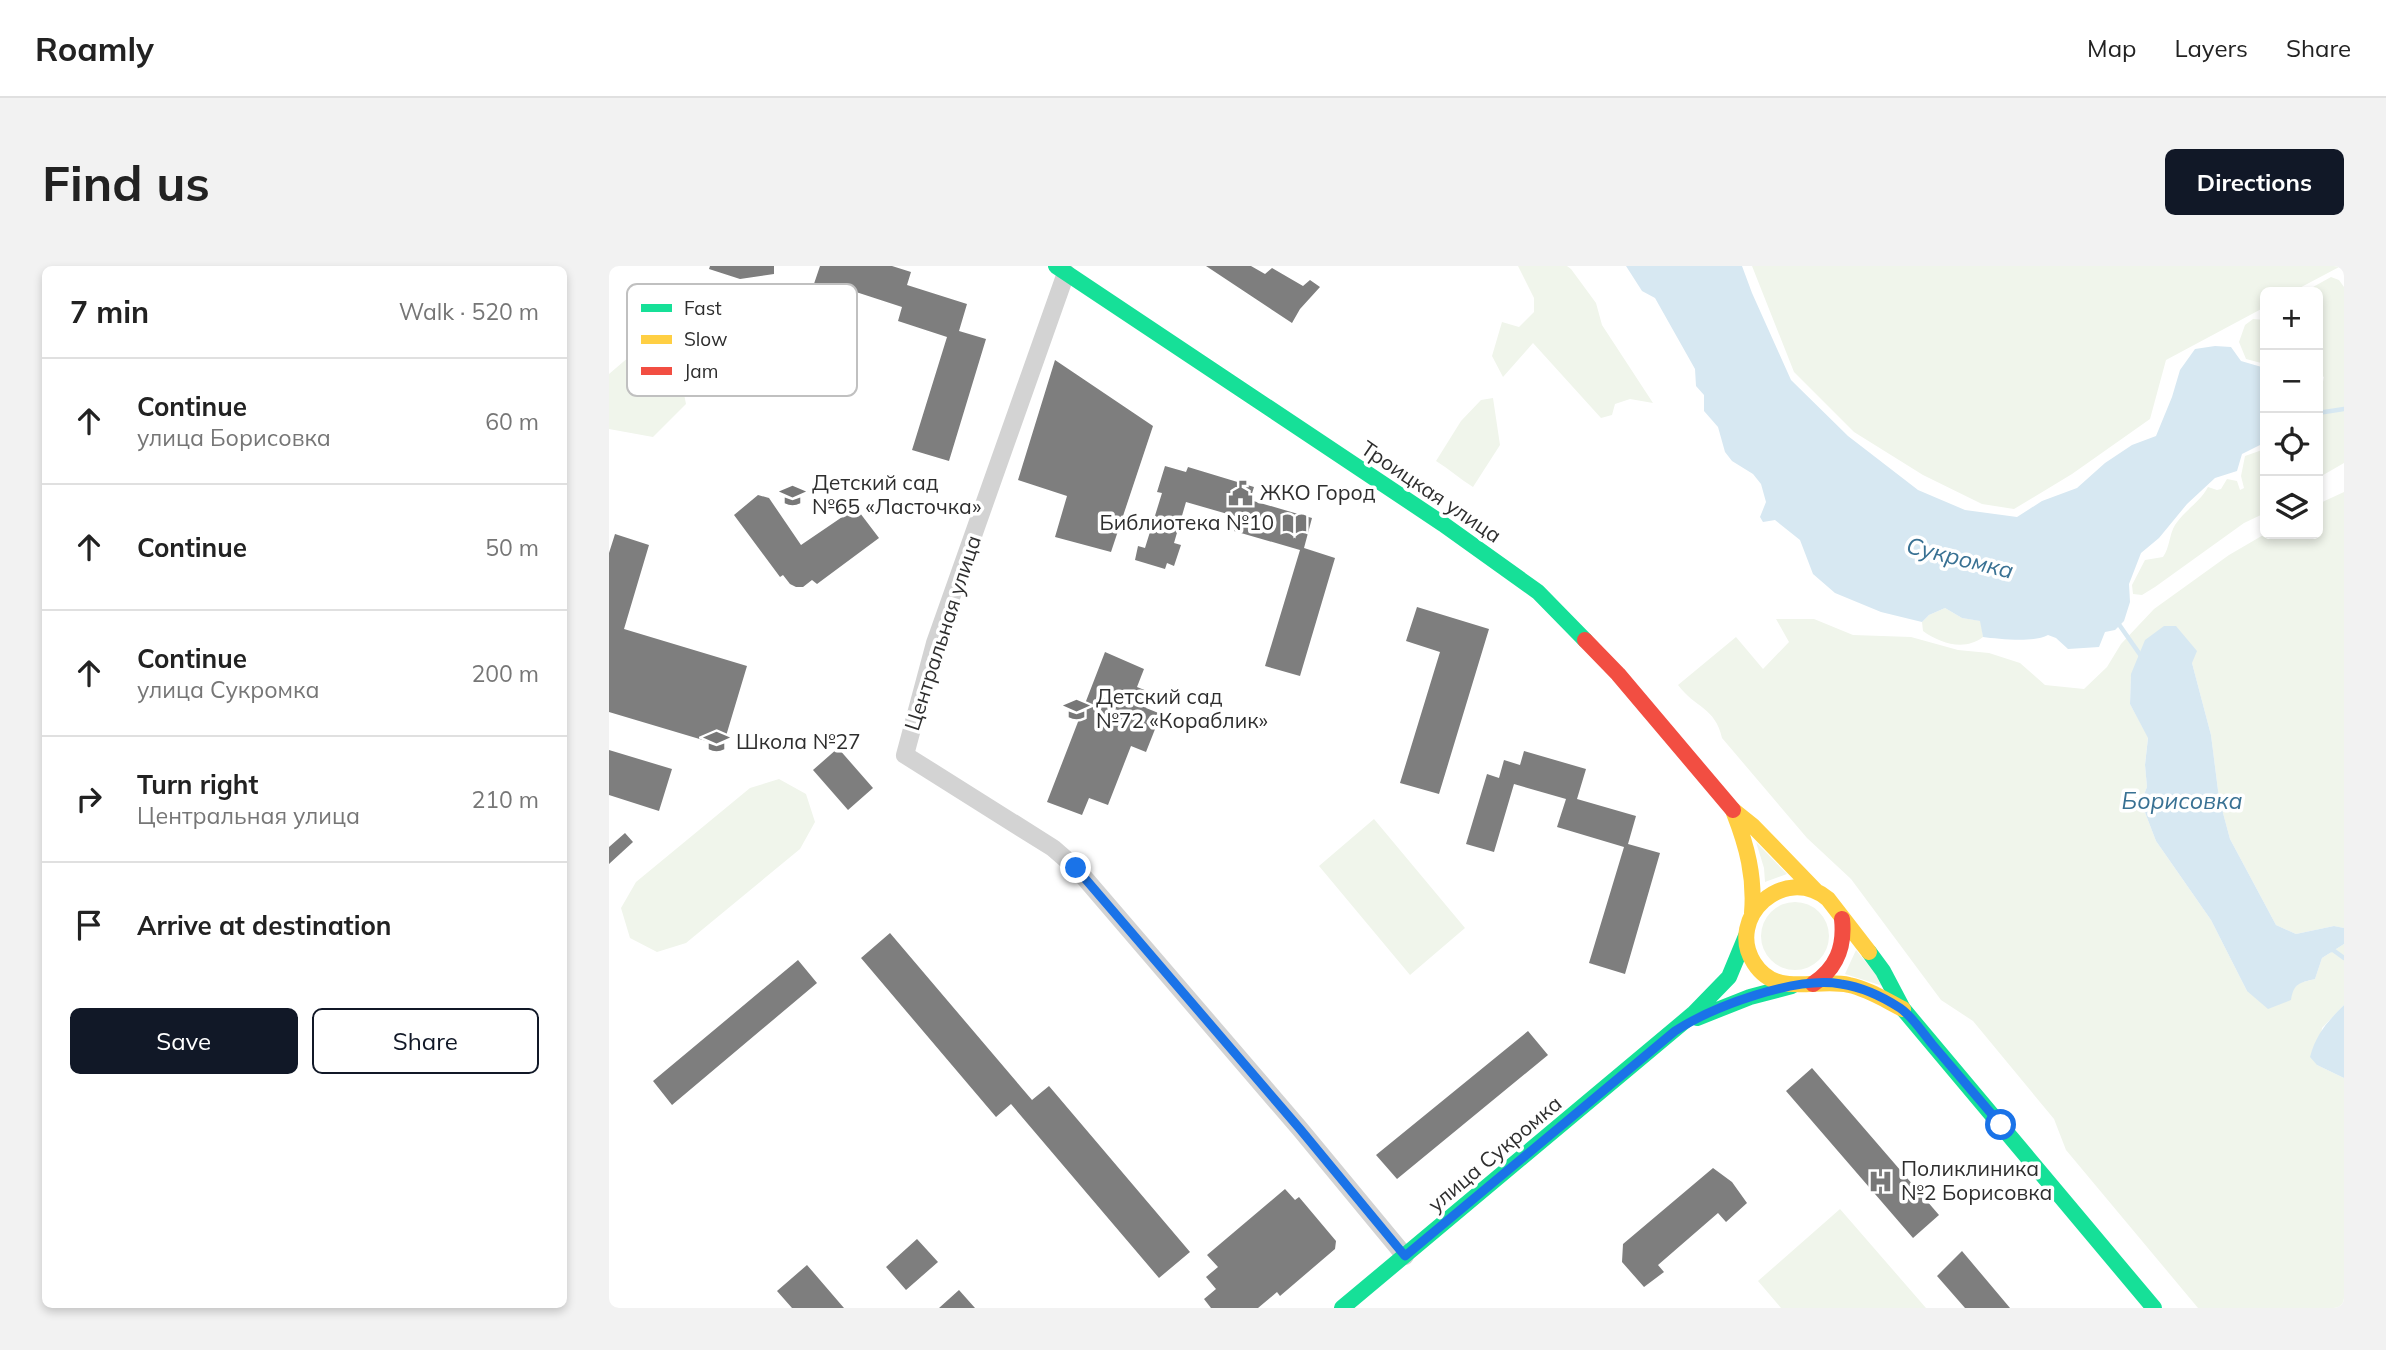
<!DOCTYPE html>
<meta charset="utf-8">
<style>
:root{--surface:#fff;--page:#f2f2f2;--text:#222;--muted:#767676;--line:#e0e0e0;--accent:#111827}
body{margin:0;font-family:Mulish,sans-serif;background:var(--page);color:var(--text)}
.controls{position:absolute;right:21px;top:21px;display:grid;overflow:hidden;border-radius:10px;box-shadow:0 4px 10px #0003}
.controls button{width:63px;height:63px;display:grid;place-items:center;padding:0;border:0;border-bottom:2px solid var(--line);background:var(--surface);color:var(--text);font:35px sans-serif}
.stop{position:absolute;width:21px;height:21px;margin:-16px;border:5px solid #1a73e8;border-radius:50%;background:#fff}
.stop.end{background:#1a73e8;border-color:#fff;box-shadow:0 2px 7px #0008}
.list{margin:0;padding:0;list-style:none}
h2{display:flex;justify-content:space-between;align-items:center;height:91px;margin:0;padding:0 28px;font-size:30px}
h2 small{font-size:23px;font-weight:400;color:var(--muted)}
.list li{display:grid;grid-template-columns:46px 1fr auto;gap:21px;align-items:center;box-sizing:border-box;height:126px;padding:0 28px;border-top:2px solid var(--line)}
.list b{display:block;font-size:26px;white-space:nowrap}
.list p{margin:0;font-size:23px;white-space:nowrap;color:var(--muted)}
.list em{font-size:23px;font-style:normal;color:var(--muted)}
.actions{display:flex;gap:14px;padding:21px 28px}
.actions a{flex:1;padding:16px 0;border:2px solid var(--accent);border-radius:10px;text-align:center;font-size:24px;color:var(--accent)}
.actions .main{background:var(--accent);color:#fff}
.icon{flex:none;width:38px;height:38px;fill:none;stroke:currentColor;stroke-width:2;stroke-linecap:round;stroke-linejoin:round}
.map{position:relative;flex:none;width:1735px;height:1042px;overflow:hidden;border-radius:10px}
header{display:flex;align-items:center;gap:42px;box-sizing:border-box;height:98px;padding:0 35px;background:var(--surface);border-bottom:2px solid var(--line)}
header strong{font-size:33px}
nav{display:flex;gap:38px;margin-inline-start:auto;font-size:24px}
.intro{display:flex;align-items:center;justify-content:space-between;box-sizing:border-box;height:168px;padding:0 42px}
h1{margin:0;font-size:49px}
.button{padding:18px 32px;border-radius:10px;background:var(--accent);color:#fff;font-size:24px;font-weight:700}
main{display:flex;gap:42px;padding:0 42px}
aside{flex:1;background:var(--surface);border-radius:10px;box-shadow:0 4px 10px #0003}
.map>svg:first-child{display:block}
.green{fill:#f0f5eb}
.water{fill:#d7e8f2}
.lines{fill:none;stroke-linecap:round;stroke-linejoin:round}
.stream{stroke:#d7e8f2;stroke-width:4.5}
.building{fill:#7e7e7e}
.street{stroke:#d3d3d3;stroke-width:18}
.fast{stroke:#16e098;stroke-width:16}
.slow{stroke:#ffcf43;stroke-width:16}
.jam{stroke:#f24e42;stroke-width:16}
.route{stroke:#1a73e8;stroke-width:9}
.labels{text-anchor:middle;stroke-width:7;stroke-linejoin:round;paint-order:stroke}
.poi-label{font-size:21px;fill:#2e2e2e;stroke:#fff;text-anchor:start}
.street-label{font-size:21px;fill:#2e2e2e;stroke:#fff}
.water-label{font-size:23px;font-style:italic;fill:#397193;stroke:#fff}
.key{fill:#fff;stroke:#c0c0c0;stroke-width:2}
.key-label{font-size:19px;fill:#2e2e2e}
</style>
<header>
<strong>Roamly</strong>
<nav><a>Map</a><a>Layers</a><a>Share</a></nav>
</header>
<div class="intro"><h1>Find us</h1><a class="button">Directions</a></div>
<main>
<aside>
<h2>7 min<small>Walk · 520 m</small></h2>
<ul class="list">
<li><svg class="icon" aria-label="ahead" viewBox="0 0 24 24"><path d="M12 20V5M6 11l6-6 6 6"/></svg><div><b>Continue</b><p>улица Борисовка</p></div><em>60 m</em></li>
<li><svg class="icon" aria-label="ahead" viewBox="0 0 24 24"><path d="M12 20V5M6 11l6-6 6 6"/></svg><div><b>Continue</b></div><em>50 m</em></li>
<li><svg class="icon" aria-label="ahead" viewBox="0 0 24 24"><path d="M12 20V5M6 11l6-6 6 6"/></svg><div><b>Continue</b><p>улица Сукромка</p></div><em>200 m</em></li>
<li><svg class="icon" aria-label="right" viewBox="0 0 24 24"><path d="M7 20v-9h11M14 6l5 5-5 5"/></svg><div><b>Turn right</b><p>Центральная улица</p></div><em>210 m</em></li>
<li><svg class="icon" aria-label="arrive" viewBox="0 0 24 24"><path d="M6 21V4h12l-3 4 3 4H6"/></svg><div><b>Arrive at destination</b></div></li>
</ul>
<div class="actions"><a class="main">Save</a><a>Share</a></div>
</aside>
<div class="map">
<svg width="1735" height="1042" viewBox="0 0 1735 1042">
<rect width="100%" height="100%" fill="#fff"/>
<path class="green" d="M909,0H958L962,3L987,37L993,59L1044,137L1021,133L1006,138L1003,149L992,152L924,77L894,111L883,90L893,56L910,61L925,46V32Z
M1143,0H1732L1683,26H1656V41L1557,94L1541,153L1463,208L1405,243L1373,238L1314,209L1245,166L1185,106Z
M1722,11L1730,14L1735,21V197L1709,212V139L1715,111L1709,107V26H1695Z
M1644,53L1656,54V98L1637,93L1630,76L1636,59Z
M42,72L65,77L77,138L44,171L0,163V108Z
M884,132L891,179L864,221C851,213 840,203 827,195L852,155L872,134Z
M1656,180V247L1635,257L1546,321L1533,329L1524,328L1523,319L1536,294L1554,291C1561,281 1560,269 1566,259C1575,245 1591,236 1599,221L1608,224L1612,223L1618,213L1628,215L1631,224L1635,222L1632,210L1636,190L1653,184Z
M1735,226V662L1725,660L1687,668L1667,659L1621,573L1610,532L1602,469L1583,397L1522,408L1521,438L1539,471L1536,499L1538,521L1532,536L1547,575L1602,654L1638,725L1684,723L1690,717L1706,713L1713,692L1735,678V739L1713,762L1708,799L1735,812V1042H1589L1457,884L1445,853L1364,755L1332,734L1242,613L1198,572L1113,472C1106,441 1086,442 1069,419L1127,371L1154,403L1180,376L1167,353H1205L1244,369L1302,371L1349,384L1380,387L1411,397L1436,419L1475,423L1498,401L1512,378L1545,343L1620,289L1656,268H1709V238Z
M1336,342L1353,352L1372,355L1374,371C1356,385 1332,378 1314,365L1313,356L1320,349Z
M170,513L197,528L206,556L191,583L77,677L48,686L21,672L12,642L27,616L141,522Z
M765,553L856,662L801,709L710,600Z
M1147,576L1178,608L1156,616L1155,602Z
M1152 670a34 34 0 1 1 68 0a34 34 0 1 1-68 0Z
M1247,684L1277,721L1236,708Z
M1231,943L1317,1042H1172L1149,1015Z"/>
<path class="water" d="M1017,0H1133L1143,27L1182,114L1239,170L1309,224L1356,244L1408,251L1433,235L1468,222L1496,197L1523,179L1547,170L1563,131L1571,104L1586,83L1606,80L1622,81L1632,95L1656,102V173L1653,178L1633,188L1628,205L1606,212L1578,238L1550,272L1532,287L1520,318L1521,336L1515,355L1506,364L1496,366L1490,381L1459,383L1447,372L1439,369C1425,377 1390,373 1374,371L1371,355L1353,352L1336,342L1320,349L1313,356L1272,346L1226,327L1204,308L1191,274L1166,254L1154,256L1151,251L1157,236L1152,218L1144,208L1123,195L1116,186L1109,161L1095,145V129L1087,120L1086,103L1046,32L1033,25Z
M1555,360H1567L1588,385L1583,397L1602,469L1610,532L1621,573L1667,659L1687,668L1725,660L1735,662V678L1713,692L1706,713C1690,717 1685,717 1682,734L1659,743L1638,725L1602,654L1547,575L1532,536L1538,521L1536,499L1539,472L1521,438L1522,408L1536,374Z
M1735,739V812L1708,799L1701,791C1707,768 1719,755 1735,739Z"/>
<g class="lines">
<path class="stream" d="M1709,147L1735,143
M1509,357L1532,390
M1720,684H1724L1735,692"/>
</g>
<path class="building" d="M101,0H165V8L131,13L100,3Z
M211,0H283L302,6L298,19L358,38L350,65L377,73L340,195L303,184L338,71L289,55L293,41L247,26L222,99L182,86Z
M597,0H642L656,8L663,2L694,20L701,14L711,21L691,43L683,57Z
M446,94L544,160L502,286L446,271L458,230L409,214Z
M556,200L577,206L579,201L645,221L641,234L703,252L695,282L726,292L691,410L656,400L691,284L625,265L629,251L577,236L565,277L572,279L565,300L558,297L556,303L526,294L529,280L536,282L553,227L548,226Z
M149,229L160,232L192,279L242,245L251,247L270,272L208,318L203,314L194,321H187L181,318L174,309L171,311L125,249Z
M6,268L40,279L15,363L138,400L114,480L0,446V287Z
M808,341L880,363L830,528L791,517L831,386L797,375Z
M496,386L535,403L528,421L543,427L537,442L552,448L537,486L522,480L499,539L480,532L473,549L438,536Z
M229,482L264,522L239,544L204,504Z
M0,484L63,503L50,545L0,529Z
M915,485L977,503L968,533L1027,550L1019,578L1051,587L1016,708L980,697L1015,581L948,561L957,533L905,518L885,586L857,578L878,508L890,512L895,494L911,499Z
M16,567L24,576L0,598V581Z
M281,667L423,834L440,820L581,986L550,1012L402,838L387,851L252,692Z
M189,694L208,717L63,839L44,815Z
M919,765L939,789L788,913L767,889Z
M1203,802L1330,949L1304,972L1177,825Z
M1104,902L1123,916L1138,937L1117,956L1109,947L1049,999L1055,1006L1035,1021L1013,996L1014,978Z
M676,923L686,934L690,931L727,975L726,983L671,1030L668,1026L649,1042H602L595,1033L607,1023L597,1011L609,1001L598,989Z
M308,973L329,996L297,1024L277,1001Z
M1353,985L1401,1042H1356L1328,1010Z
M198,999L235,1042H183L168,1025Z
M350,1024L366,1042H330Z"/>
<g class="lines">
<path class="street" d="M457,7L326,377L296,489L444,582L467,602L691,863L796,990"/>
<path class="fast" d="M447,0L834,258L929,326L976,374
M1260,686L1274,705L1294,743L1545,1042
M1088,752L1141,731L1183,720
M733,1042L1084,748L1120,711L1137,670"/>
<path class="slow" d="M1124,544L1144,560L1207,625
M1125,547C1138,580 1146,611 1143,647
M1260,686L1219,633C1175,597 1116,652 1145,697C1168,733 1207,711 1240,719C1259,723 1276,734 1294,743"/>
<path class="jam" d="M976,374L1009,408L1124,544
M1204,718C1228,702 1236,681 1233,653"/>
</g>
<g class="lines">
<path class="route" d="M467,602L691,863L796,990L1066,765C1105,740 1186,710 1232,718C1253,721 1274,731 1291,742C1303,750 1314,767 1323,778C1346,805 1369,832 1392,859"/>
</g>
<defs>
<symbol id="civic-bare" viewBox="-9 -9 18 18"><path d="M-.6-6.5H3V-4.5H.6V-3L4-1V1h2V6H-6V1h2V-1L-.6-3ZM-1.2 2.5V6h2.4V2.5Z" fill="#777" stroke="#fff" stroke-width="2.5" paint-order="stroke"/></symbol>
<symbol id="school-bare" viewBox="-9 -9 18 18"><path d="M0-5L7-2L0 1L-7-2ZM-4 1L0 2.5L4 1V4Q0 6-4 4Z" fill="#777" stroke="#fff" stroke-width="2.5" paint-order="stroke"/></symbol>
<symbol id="library-bare" viewBox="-9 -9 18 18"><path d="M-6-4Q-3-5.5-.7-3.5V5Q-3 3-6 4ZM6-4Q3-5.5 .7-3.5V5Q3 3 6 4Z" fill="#777" stroke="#fff" stroke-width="2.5" paint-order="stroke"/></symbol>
<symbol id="hospital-bare" viewBox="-9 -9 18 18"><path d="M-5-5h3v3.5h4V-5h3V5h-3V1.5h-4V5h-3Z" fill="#777" stroke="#fff" stroke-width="2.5" paint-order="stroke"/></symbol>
</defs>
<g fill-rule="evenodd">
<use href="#civic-bare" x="614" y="210" width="35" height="35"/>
<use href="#school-bare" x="166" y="212" width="35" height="35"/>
<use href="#library-bare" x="668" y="240" width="35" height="35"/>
<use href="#school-bare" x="450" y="426" width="35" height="35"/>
<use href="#school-bare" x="90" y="458" width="35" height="35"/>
<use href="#hospital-bare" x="1254" y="898" width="35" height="35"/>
</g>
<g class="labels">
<g class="poi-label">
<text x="203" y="224">Детский сад<tspan x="203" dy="24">№65 «Ласточка»</tspan></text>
<text x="651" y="234">ЖКО Город</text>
<text x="665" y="264" text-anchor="end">Библиотека №10</text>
<text x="487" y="438">Детский сад<tspan x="487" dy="24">№72 «Кораблик»</tspan></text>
<text x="127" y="483">Школа №27</text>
<text x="1292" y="910">Поликлиника<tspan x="1292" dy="24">№2 Борисовка</tspan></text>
</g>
<g class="street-label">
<text transform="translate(822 226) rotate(34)" y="7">Троицкая улица</text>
<text transform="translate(334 367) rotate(-72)" y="7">Центральная улица</text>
<text transform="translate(886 888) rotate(-40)" y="7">улица Сукромка</text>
</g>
<g class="water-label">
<text transform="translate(1351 292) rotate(14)" y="8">Сукромка</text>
<text x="1573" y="543">Борисовка</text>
</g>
</g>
<rect x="18" y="18" width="230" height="112" rx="10" class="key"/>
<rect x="32" y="38" width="31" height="8" fill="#16e098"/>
<rect x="32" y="69" width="31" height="9" fill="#ffcf43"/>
<rect x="32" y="101" width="31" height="8" fill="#f24e42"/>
<g class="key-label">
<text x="75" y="49">Fast</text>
<text x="75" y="80">Slow</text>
<text x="75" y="112">Jam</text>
</g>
</svg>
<div class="controls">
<button>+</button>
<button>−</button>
<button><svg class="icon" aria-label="locate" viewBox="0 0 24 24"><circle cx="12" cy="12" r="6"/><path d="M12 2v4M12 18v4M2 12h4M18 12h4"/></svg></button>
<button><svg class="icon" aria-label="layers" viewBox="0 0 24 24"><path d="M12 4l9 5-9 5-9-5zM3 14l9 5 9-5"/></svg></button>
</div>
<div class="stop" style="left:1392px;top:859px"></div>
<div class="stop end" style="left:467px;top:602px"></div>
</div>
</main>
